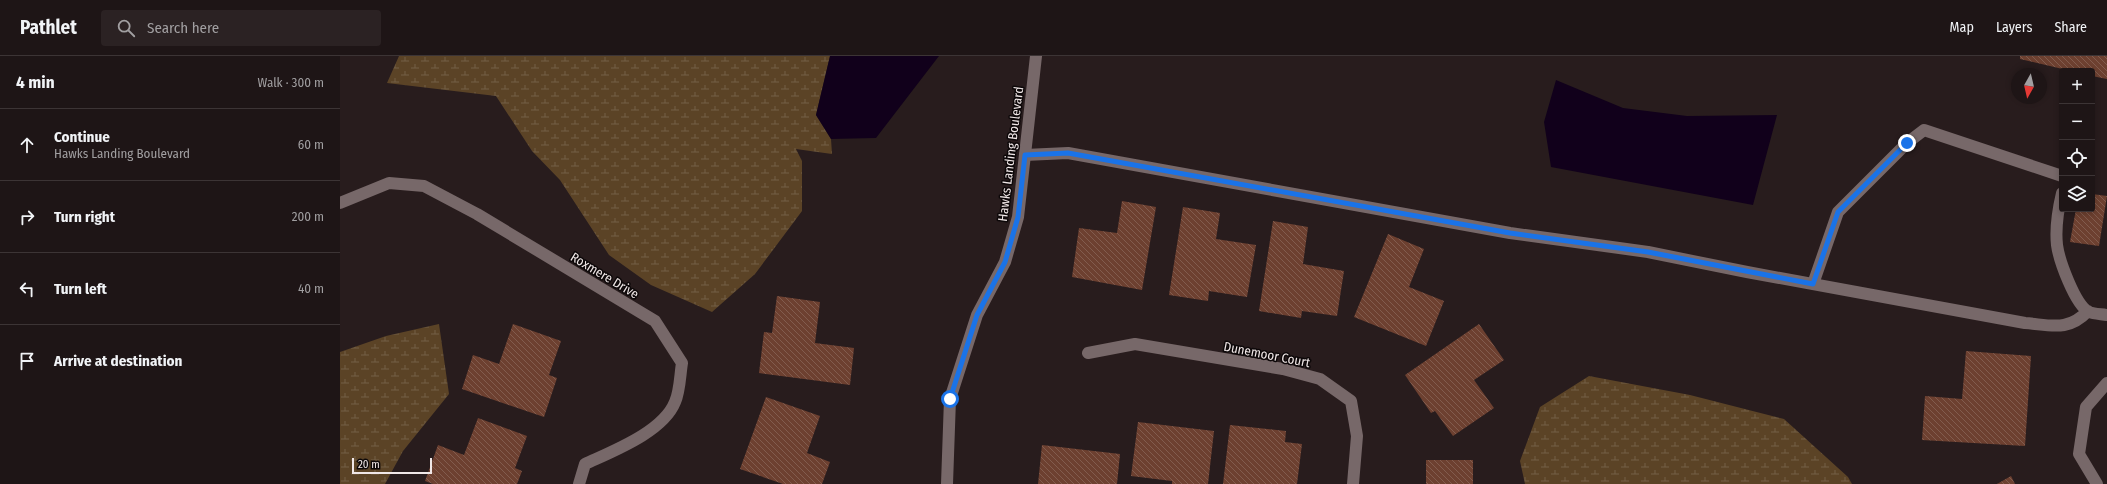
<!DOCTYPE html>
<meta charset="utf-8">
<style>
:root{--surface:#1e1516;--page:#2b2223;--text:#f1f3f6;--muted:#a19fa1;--line:#3c3435}
body{margin:0;font-family:"Fira Sans Condensed",sans-serif;background:var(--page);color:var(--text)}
.controls{position:absolute;right:12px;top:12px;display:grid;overflow:hidden;border-radius:4px;box-shadow:0 2px 6px #0003}
.controls button{width:36px;height:36px;display:grid;place-items:center;padding:0;border:0;border-bottom:1px solid var(--line);background:var(--surface);color:var(--text);font:20px sans-serif}
.compass{position:absolute;left:1671px;top:12px;width:36px;height:36px;border-radius:50%;background:var(--surface);box-shadow:0 2px 6px #0003;rotate:188deg}
.scale{position:absolute;left:12px;bottom:10px;width:80px;box-sizing:border-box;padding-left:4px;border:2px solid #f0e7e7;border-top:0;font-size:11px;line-height:14px;white-space:nowrap;color:#f0e7e7;-webkit-text-stroke:3px #0d0809;paint-order:stroke}
.stop{position:absolute;width:12px;height:12px;margin:-9px;border:3px solid #1a73e8;border-radius:50%;background:#fff}
.stop.end{background:#1a73e8;border-color:#fff;box-shadow:0 1px 4px #0008}
.list{margin:0;padding:0;list-style:none}
h2{display:flex;justify-content:space-between;align-items:center;height:52px;margin:0;padding:0 16px;font-size:17px}
h2 small{font-size:13px;font-weight:400;color:var(--muted)}
.list li{display:grid;grid-template-columns:26px 1fr auto;gap:12px;align-items:center;box-sizing:border-box;height:72px;padding:0 16px;border-top:1px solid var(--line)}
.list b{display:block;font-size:15px;white-space:nowrap}
.list p{margin:0;font-size:13px;white-space:nowrap;color:var(--muted)}
.list em{font-size:13px;font-style:normal;color:var(--muted)}
.icon{flex:none;width:22px;height:22px;fill:none;stroke:currentColor;stroke-width:2;stroke-linecap:round;stroke-linejoin:round}
.map{position:relative;flex:none;width:1767px;height:428px;overflow:hidden}
header{display:flex;align-items:center;gap:24px;box-sizing:border-box;height:56px;padding:0 20px;background:var(--surface);border-bottom:1px solid var(--line)}
header strong{font-size:19px}
nav{display:flex;gap:22px;margin-inline-start:auto;font-size:14px}
.search{width:280px;height:36px;background:var(--page);display:flex;align-items:center;gap:10px;box-sizing:border-box;padding:0 14px;border-radius:4px;color:var(--muted);font-size:15px}
main{display:flex}
aside{flex:1;background:var(--surface)}
.map>svg:first-child{display:block}
.wetland{fill:url(#wetland-marsh)}
.water{fill:#11001b}
.building{fill:url(#building-back-hatch)}
.lines{fill:none;stroke-linecap:round;stroke-linejoin:round}
.lane{stroke:#776869;stroke-width:12}
.street{stroke:#776869;stroke-width:12}
.route{stroke:#1a73e8;stroke-width:5}
.labels{text-anchor:middle;stroke-width:3;stroke-linejoin:round;paint-order:stroke}
.street-label{font-size:13px;fill:#f0e7e7;stroke:#0d0809}
</style>
<header>
<strong>Pathlet</strong>
<div class="search"><svg class="icon" aria-label="search" viewBox="0 0 24 24"><circle cx="10" cy="10" r="6"/><path d="M15 15l6 6"/></svg>Search here</div>
<nav><a>Map</a><a>Layers</a><a>Share</a></nav>
</header>
<main>
<aside>
<h2>4 min<small>Walk · 300 m</small></h2>
<ul class="list">
<li><svg class="icon" aria-label="ahead" viewBox="0 0 24 24"><path d="M12 20V5M6 11l6-6 6 6"/></svg><div><b>Continue</b><p>Hawks Landing Boulevard</p></div><em>60 m</em></li>
<li><svg class="icon" aria-label="right" viewBox="0 0 24 24"><path d="M7 20v-9h11M14 6l5 5-5 5"/></svg><div><b>Turn right</b></div><em>200 m</em></li>
<li><svg class="icon" aria-label="left" viewBox="0 0 24 24"><path d="M17 20v-9H6M10 6l-5 5 5 5"/></svg><div><b>Turn left</b></div><em>40 m</em></li>
<li><svg class="icon" aria-label="arrive" viewBox="0 0 24 24"><path d="M6 21V4h12l-3 4 3 4H6"/></svg><div><b>Arrive at destination</b></div></li>
</ul>
</aside>
<div class="map">
<svg width="1767" height="428" viewBox="0 0 1767 428">
<defs>
<pattern id="wetland-marsh" width="20" height="14" patternUnits="userSpaceOnUse"><rect width="20" height="14" fill="#5b4326"/><path d="M1 5h8M5 5V1M11 12h8M15 12V8" fill="none" stroke="#735e46"/></pattern>
<pattern id="building-back-hatch" width="6" height="6" patternUnits="userSpaceOnUse"><rect width="6" height="6" fill="#6d4030"/><path d="M-1 5l2 2M0 0l6 6M5-1l2 2" fill="none" stroke="#825c4e"/></pattern>
</defs>
<rect width="100%" height="100%" fill="#281c1d"/>
<path class="wetland" d="M59,0H490L476,59L491,83L492,98L456,93L462,105V155L415,218L372,256L311,229L269,199L220,124L192,95L156,40L47,27Z
M99,268L109,338L63,395L45,428H0V296L46,280Z
M1249,320L1350,339L1444,363L1508,421L1512,428H1185L1180,405L1200,351Z"/>
<path class="water" d="M490,0H599L536,82L491,83L476,59Z
M1216,24L1283,52L1347,60L1437,59L1413,149L1211,111L1204,66Z"/>
<path class="building" d="M1680,0H1767V23L1752,20V15H1731L1680,3Z
M1752,138L1767,140L1759,190L1730,186L1736,153H1752Z
M782,145L816,151L802,234L732,221L739,172L777,177Z
M843,151L880,157L876,183L916,189L907,241L869,235L868,245L829,239Z
M933,165L968,171L963,208L1004,215L997,260L962,255L961,262L919,255Z
M1048,178L1084,193L1069,231L1104,245L1086,290L1014,261Z
M437,240L480,246L475,287L514,292L510,329L419,317L424,276L432,277Z
M173,268L221,285L209,319L217,322L204,361L122,333L133,299L159,308Z
M1139,268L1164,304L1134,324L1154,352L1113,380L1095,355L1091,357L1065,319Z
M1626,295L1691,300L1685,390L1582,384L1585,340L1622,343Z
M426,341L480,360L467,397L490,406L482,428H443L400,413Z
M138,362L187,380L175,412L182,415L177,428H93L85,425L98,389L124,399Z
M798,366L874,375L868,428H832V425L791,420Z
M890,369L946,375L945,386L962,388L957,428H883Z
M702,389L780,398L777,428H698Z
M1086,404H1133V428H1086Z
M1671,420L1675,428H1657Z"/>
<g class="lines">
<path class="lane" d="M685,99L728,97L1170,177L1308,196L1407,216L1685,267C1711,269 1728,276 1748,255
M1722,137C1718,154 1715,171 1717,189C1719,204 1735,249 1749,256C1754,258 1761,258 1767,259
M1473,228L1498,156L1567,87L1584,74L1722,120"/>
<path class="street" d="M0,147L49,127L84,130L137,158L315,265L342,307C340,319 340,335 335,346C323,376 273,395 245,408L239,428
M748,297L795,288L943,313L980,323L1011,345L1017,380L1013,428
M607,428L610,343L637,259L665,206L678,161L696,0
M1757,428L1739,398L1746,351L1767,327"/>
</g>
<g class="lines">
<path class="route" d="M610,343L637,259L665,206L678,161L685,99L728,97L1170,177L1308,196L1473,228L1498,156L1567,87"/>
</g>
<g class="labels">
<g class="street-label">
<text transform="translate(670 98) rotate(-83)" y="5">Hawks Landing Boulevard</text>
<text transform="translate(265 219) rotate(31)" y="5">Roxmere Drive</text>
<text transform="translate(927 298) rotate(11)" y="5">Dunemoor Court</text>
</g>
</g>
</svg>
<div class="controls">
<button>+</button>
<button>−</button>
<button><svg class="icon" aria-label="locate" viewBox="0 0 24 24"><circle cx="12" cy="12" r="6"/><path d="M12 2v4M12 18v4M2 12h4M18 12h4"/></svg></button>
<button><svg class="icon" aria-label="layers" viewBox="0 0 24 24"><path d="M12 4l9 5-9 5-9-5zM3 14l9 5 9-5"/></svg></button>
</div>
<svg class="compass" viewBox="-18 -18 36 36"><path d="M0-13l5 13h-10z" fill="#e53935"/><path d="M0 13l5-13h-10z" fill="#a19fa1"/></svg>
<div class="scale">20 m</div>
<div class="stop" style="left:610px;top:343px"></div>
<div class="stop end" style="left:1567px;top:87px"></div>
</div>
</main>
